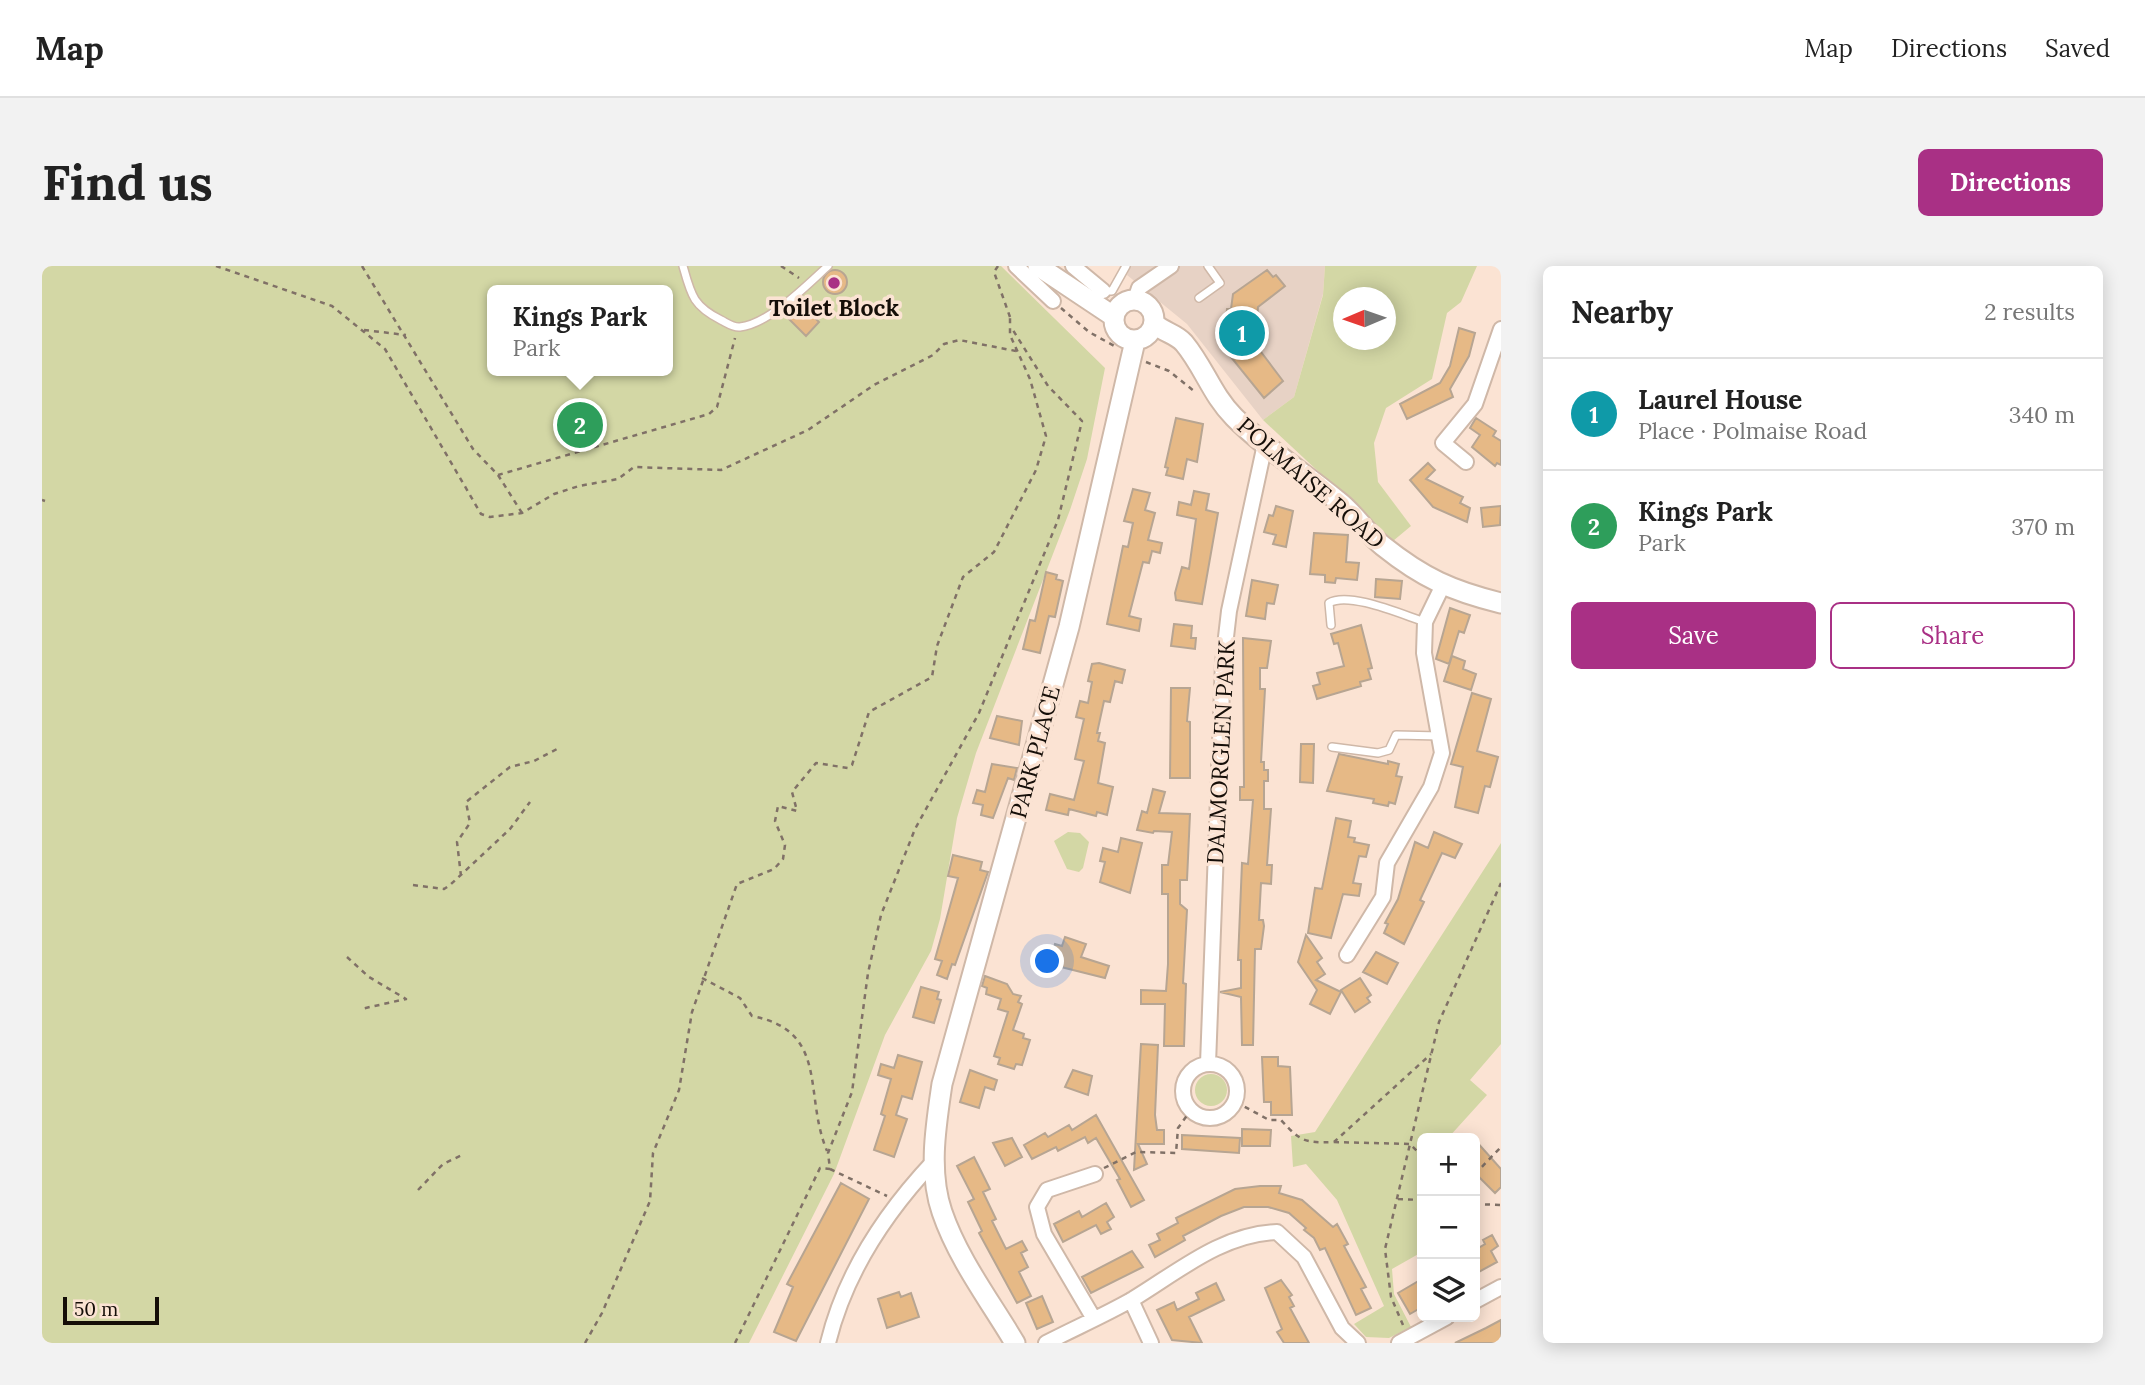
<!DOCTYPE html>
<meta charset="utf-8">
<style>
:root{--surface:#fff;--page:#f2f2f2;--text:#222;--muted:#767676;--line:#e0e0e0;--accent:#a93085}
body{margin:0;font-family:Lora,serif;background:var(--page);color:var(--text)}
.controls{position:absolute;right:21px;bottom:21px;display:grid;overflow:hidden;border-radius:10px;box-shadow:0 4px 18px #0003}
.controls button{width:63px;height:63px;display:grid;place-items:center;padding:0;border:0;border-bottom:2px solid var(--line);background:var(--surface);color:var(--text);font:35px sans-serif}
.compass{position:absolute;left:1291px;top:21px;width:63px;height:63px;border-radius:50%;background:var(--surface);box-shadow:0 4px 18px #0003;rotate:268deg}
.scale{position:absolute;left:21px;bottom:18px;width:96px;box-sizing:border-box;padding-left:7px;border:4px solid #150e08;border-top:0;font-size:19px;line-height:24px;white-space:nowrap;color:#150e08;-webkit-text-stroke:5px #fbe3d3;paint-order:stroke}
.you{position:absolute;left:1006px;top:696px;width:24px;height:24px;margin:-18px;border:5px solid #fff;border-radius:50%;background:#1a73e8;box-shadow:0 0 0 10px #1a73e833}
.badge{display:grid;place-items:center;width:46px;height:46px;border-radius:50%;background:var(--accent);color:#fff;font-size:23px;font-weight:700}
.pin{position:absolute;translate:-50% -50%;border:4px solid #fff;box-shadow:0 2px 7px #0006}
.popup{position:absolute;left:445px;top:19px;width:186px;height:91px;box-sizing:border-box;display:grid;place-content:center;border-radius:10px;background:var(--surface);filter:drop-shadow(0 2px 5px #0005);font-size:23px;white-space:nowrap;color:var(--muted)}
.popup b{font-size:26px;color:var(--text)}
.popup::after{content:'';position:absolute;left:50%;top:100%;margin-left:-14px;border:14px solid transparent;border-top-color:var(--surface)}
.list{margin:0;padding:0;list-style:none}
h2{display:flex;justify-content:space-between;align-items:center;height:91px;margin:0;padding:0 28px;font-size:30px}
h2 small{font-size:23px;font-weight:400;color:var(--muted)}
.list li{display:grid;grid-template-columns:46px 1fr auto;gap:21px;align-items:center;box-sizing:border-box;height:112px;padding:0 28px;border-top:2px solid var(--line)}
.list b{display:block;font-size:26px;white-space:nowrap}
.list p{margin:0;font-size:23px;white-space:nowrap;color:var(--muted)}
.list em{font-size:23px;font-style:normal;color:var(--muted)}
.actions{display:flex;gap:14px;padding:21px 28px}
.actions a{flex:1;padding:16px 0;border:2px solid var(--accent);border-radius:10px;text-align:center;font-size:24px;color:var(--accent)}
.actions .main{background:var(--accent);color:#fff}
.icon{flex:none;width:38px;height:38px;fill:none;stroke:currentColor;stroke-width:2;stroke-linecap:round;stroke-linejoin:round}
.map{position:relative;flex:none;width:1459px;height:1077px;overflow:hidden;border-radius:10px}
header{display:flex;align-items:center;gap:42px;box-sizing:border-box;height:98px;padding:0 35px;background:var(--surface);border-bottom:2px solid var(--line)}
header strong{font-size:33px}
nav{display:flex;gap:38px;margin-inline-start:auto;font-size:24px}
.intro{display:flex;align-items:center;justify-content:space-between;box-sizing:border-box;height:168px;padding:0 42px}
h1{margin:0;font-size:49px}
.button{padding:18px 32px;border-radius:10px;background:var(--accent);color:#fff;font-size:24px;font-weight:700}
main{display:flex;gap:42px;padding:0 42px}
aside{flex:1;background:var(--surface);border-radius:10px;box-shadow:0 4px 18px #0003}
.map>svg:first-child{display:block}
.commercial{fill:#e7d2c5}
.green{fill:#d3d7a5;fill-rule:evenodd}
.building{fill:#e6b986;stroke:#b7a592;stroke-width:2}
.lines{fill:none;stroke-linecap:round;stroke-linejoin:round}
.lane-casing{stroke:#cfb8a8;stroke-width:10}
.street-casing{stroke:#cfb8a8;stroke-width:18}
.secondary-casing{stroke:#cfb8a8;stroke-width:23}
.path{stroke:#807167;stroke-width:2.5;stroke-dasharray:5 5;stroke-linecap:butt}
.lane{stroke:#fff;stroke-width:7}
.street{stroke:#fff;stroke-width:14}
.secondary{stroke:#fff;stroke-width:19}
.poi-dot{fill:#a93085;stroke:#fbe3d3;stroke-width:2.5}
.labels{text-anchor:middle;stroke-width:7;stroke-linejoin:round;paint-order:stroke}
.poi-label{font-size:23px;font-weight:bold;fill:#150e08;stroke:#fbe3d3}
.street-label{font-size:23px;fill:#150e08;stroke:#fbe3d3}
</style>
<header>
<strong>Map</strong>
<nav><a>Map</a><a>Directions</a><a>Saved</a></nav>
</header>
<div class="intro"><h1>Find us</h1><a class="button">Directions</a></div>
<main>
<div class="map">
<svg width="1459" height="1077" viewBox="0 0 1459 1077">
<rect width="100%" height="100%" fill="#fbe3d3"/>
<path class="commercial" d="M1088,0H1283L1281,28L1252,131L1221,154L1145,58L1085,9Z"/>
<path class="green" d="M0,0H959L1063,102L1045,193L1028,244L934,487L915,552L898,653L889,685L843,769L792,908L707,1077H0ZM450,24H626V105H450Z
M1283,0H1435L1419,36L1405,47L1390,113L1344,142L1332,177L1336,216L1369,260L1351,275L1221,154L1252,131L1281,29ZM1302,32H1344V74H1302Z
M1026,566L1038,567L1047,576L1041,602L1037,606L1025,603L1012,575Z
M1459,577V778L1428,814L1445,829L1406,872H1380V986L1350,1003L1352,1028L1369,1061L1347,1072L1324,1071L1312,1058L1342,1040L1295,934L1264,898L1251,901L1249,870L1273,866Z
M1153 824a16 16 0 1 1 32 0a16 16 0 1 1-32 0Z"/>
<path class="building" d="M781 16a12 12 0 1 1 24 0a12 12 0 1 1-24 0Z
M1225,4L1231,11L1234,9L1243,20L1216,41L1213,78L1241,115L1222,132L1184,85L1186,66H1183L1185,43H1189L1191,28Z
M756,35L777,56L764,70L741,47Z
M1417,62L1433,67L1427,90L1408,123L1411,131L1365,153L1358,138L1398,117L1408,100Z
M1134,152L1161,158L1155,196L1145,193L1141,213L1124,209L1126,202L1123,201Z
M1434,152L1454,165L1451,170L1459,175V199L1455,197L1453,200L1430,181L1438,169L1428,162Z
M1386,197L1393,204L1384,213L1421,231L1418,237L1428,242L1425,256L1391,241L1368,214Z
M1091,223L1108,227L1103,244L1113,247L1106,274L1120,277L1118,287L1110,285L1107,297L1101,296L1087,350L1099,353L1097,365L1065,358L1081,280L1086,281L1091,257L1082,255Z
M1152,225L1167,228L1164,244L1176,247L1160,338L1134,334L1133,327L1140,301L1147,303L1154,253L1135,249L1137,236L1149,239Z
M1234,240L1251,245L1244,281L1231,278L1234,269L1222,266L1227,249L1231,250Z
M1459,240L1458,259L1441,261L1439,242Z
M1272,267L1306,269L1304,296L1317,297L1315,314L1294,312L1293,317L1283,316V309L1268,308Z
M1004,306L1015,309L1014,313L1021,315L1013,351L1007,350L998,387L981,383L988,354L993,355Z
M1334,313L1360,315L1358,333L1333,331Z
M1210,314L1236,319L1232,338L1225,337L1223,353L1204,350Z
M1408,342L1428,349L1422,367L1417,365L1407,398L1394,393Z
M1132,358L1150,360L1149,372H1154L1153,383L1129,380Z
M1319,359L1330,402L1326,403L1329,413L1318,416L1319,420L1275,433L1271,420L1278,418L1275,407L1302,400L1296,377L1292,378L1289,368Z
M1201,372L1229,375L1225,402H1218V423H1223L1219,496H1222V504H1226V515H1222V543H1229L1225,599H1230L1229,618L1219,617L1217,654H1221L1222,660L1219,683H1213L1211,779H1200L1199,731L1178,726L1199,722V694H1196L1200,597L1206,598L1211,534H1198V521H1202Z
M1410,390L1423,395L1421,403L1434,408L1429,424L1402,415Z
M1057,397L1083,404L1080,417L1073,415L1068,436L1062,435L1055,467H1058L1056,475L1063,477L1056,517L1071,521L1065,549L1055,546L1054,550L1027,543L1026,549L1004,544L1008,528L1032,534L1042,495L1033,493L1042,453L1034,451L1038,435L1046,437L1050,416L1046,415L1050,398Z
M1129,422H1148L1145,455L1148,456V512H1128Z
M1430,427L1449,433L1435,485L1456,491L1448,521L1443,520L1436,547L1413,541L1421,501L1409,498Z
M955,450L980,455L977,479L948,472Z
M1259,478H1272L1271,517L1258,516Z
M1297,488L1346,498V495L1357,498L1354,510L1360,511L1353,538L1347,536L1346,540L1331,537L1332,533L1285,525Z
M950,498L975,502L972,514L966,512L951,552L939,549L941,539L931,537L935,524L943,526Z
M1111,523L1123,526L1117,547L1148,548L1145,614H1138V638L1145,644L1141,717L1144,718L1142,780H1122L1123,738H1099V724L1124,725L1126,698V628H1120V599H1126L1130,566L1112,565L1111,567L1095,564L1100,545L1105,547Z
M1294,552L1309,555L1306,571L1313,572L1312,576L1327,579L1324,591L1317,590L1311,617L1319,618L1317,630L1301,628L1289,672L1266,667L1273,622L1280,623Z
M1392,566L1420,578L1413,592L1400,587L1378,634L1382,636L1362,678L1342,667L1346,658L1343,657L1356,633L1373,576L1386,582Z
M1079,572L1100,577L1088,627L1058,616L1063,596L1058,595L1061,582L1076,586Z
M911,589L940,596L938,604L946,606L913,699L910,698L905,713L895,709L900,695L893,693L916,612L906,610Z
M1264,669L1280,692L1275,696L1283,708L1274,714L1299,726L1288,748L1268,738L1275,724L1256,696Z
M1023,671L1044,678L1039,691L1067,700L1063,712L1007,698L1013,678L1020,680Z
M1334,686L1356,697L1345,718L1321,706Z
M943,710L965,718L971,728L979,730L976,736L980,738L971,764L982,768L981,772L988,774L980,799L974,798L972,803L956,798L958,792L952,790L966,746L956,743L959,733L944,728L945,722L940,720Z
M1318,712L1329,729L1325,732L1328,736L1313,746L1299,724Z
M879,721L897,726L895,733L899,734L892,757L871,751Z
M1099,778L1116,779L1113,849L1115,864H1122V878H1096L1105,898L1092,904Z
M856,789L880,796L870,833L860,830L854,849L865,853L852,891L832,884L843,850L839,848L849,813L836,809L839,798L852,802Z
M1220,791H1236V800L1248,801L1250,849H1229V836H1222Z
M928,804L955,814L952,824L943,821L937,842L918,836Z
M1031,804L1050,810L1046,829L1023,821Z
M1054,849L1102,934L1089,941L1075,914L1078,913L1054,872L1046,877L1043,871L1016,885L1014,881L990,893L982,879L1003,867L1006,871L1027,859L1030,864Z
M1200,863L1229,864L1228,880H1200Z
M1140,869L1198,872L1197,887L1140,883Z
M970,872L980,891L963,900L951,877Z
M1433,874L1459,903V921L1453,927L1433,907Z
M932,891L948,923L941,926L954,953L950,955L964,983L980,975L985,984L979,987L986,1001L977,1006L989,1030L975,1037L937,967L940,965L926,936L932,933L915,900Z
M799,917L827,933L754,1075L732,1066L751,1021L745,1018Z
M1218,920H1239L1237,927L1260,934L1291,961L1295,958L1306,978L1302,980L1324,1021L1319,1023L1329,1042L1314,1049L1283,982L1278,984L1272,972L1262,964L1264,962L1247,947L1226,941H1202L1179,950L1141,970L1143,974L1113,991L1107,979L1118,974L1115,968L1136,957L1134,952L1193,923Z
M1064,937L1072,951L1065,956L1069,963L1059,968L1054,959L1021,976L1012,958L1037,945L1040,951Z
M1450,969L1456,980L1449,985L1455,996L1433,1008V984L1443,978L1441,974Z
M1090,985L1101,1001L1049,1027L1040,1011Z
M1380,1013V1041L1368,1048L1356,1027Z
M1239,1014L1250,1029L1247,1031L1252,1040L1248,1042L1267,1077H1242L1235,1066L1240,1063L1223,1022Z
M1174,1017L1182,1034L1147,1051L1160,1077L1130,1074L1115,1044L1132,1036L1135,1044L1157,1033L1154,1027Z
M857,1026L859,1031L869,1027L877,1051L845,1062L836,1033Z
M1000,1030L1011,1056L995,1063L984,1037Z
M1459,1054V1077H1413L1444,1062Z"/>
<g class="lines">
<defs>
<path id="lane" d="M641,0C649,29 651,40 679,54C685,57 692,62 698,61C727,58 765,19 786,0
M1061,25H1070L1084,0
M1157,32L1178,17L1166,0
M1289,359L1287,337C1307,325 1361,349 1383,356
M1290,481L1336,487L1347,484L1354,469L1398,470"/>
<path id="street" d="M974,0L1011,35
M1031,0L1061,25
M1093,34L1097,22L1129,0
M1424,196L1401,177L1433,138L1459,63
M1305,689L1341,631L1345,597L1389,521L1400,487L1382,387L1383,356L1400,321
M1166,798L1181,397L1187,345L1223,178
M1141 825a27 27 0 1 1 54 0a27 27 0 1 1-54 0Z
M1089,1034L1109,1077
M1433,1035L1459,1021
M1052,1053L1002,968L995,941L1005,924L1053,908
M786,1077C803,1007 843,947 892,895
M1004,1077C1033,1062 1063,1049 1091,1033C1137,1005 1180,968 1235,966L1262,991L1300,1062L1316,1077
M1357,1077L1405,1051"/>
<path id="secondary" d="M996,0L1071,50
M1072 54a20 20 0 1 1 40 0a20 20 0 1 1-40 0Z
M1112,57C1122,67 1133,67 1142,77C1162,101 1170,129 1192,151C1224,183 1262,207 1296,235C1313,248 1324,267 1341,280C1381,312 1410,325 1459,337
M973,1077C948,1035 916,993 900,946C886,905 894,859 900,818L1027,361L1093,75"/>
</defs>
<use href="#lane" class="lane-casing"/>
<use href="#street" class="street-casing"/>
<use href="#secondary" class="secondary-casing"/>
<path class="path" d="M174,0L290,40L343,83L439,248L448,251L480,247L512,228L537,220L576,213L592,201L679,204L766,164L832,119L891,89L902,78L917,74L974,85
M320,0L431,183L456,209L667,148L675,141L693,72
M739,0L757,12
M956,0L952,6L968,51
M1019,42L1047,66L1076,82
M322,64L364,69
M1104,96L1127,105L1152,125
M456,209L480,247
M0,234L3,235
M419,610L415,576L428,557L424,536L468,501L492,495L515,483
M371,619L402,623L408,619L468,563L488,536
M305,691L327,711L364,733L319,743
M660,712L698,732L710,750C788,765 761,828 785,885
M1194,836L1227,854H1239C1259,876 1263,877 1292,876L1389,788
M1292,876L1368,878L1380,890
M1062,902L1094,886L1134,887L1136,862L1149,844
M788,903L845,930
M1433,908L1459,881
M376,924L401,898L420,889
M1356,933L1380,934
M1433,938L1459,939
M1361,1059L1349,1031L1343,983L1397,756L1459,617
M543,1077L560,1047L608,935L611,887L637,824L650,746L695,618L732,603L741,593L743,579L733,555L736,540L755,545L750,526L774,497L806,502L810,499L827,446L890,411L895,380L921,311L952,286L994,204L1004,170L988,113L968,69V50
M693,1077L778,902L788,903L786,887L810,826L826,707L839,649L873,563L937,447L1016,254L1040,155L1006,120L969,61"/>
<use href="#lane" class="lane"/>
<use href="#street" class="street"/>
<use href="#secondary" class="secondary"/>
</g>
<circle class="poi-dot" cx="792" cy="17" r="7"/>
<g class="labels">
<g class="poi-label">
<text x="792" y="50">Toilet Block</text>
</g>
<g class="street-label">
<text transform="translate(1269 217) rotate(41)" y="8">POLMAISE ROAD</text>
<text transform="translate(993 486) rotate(-75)" y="8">PARK PLACE</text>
<text transform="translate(1179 486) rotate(-87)" y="8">DALMORGLEN PARK</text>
</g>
</g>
</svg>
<div class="controls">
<button>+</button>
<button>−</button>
<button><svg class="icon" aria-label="layers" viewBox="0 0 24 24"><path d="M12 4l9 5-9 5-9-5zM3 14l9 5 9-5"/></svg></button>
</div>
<svg class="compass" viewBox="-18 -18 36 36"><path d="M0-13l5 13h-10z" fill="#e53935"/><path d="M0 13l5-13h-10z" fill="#767676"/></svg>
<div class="scale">50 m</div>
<div class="you"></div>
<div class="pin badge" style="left:1200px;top:67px;background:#0f9aa8">1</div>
<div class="pin badge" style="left:538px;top:159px;background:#2e9e5b">2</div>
<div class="popup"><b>Kings Park</b>Park</div>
</div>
<aside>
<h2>Nearby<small>2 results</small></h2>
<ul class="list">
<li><span class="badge" style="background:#0f9aa8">1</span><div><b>Laurel House</b><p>Place · Polmaise Road</p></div><em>340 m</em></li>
<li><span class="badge" style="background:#2e9e5b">2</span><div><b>Kings Park</b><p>Park</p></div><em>370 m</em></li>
</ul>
<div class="actions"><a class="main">Save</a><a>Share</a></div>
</aside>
</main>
